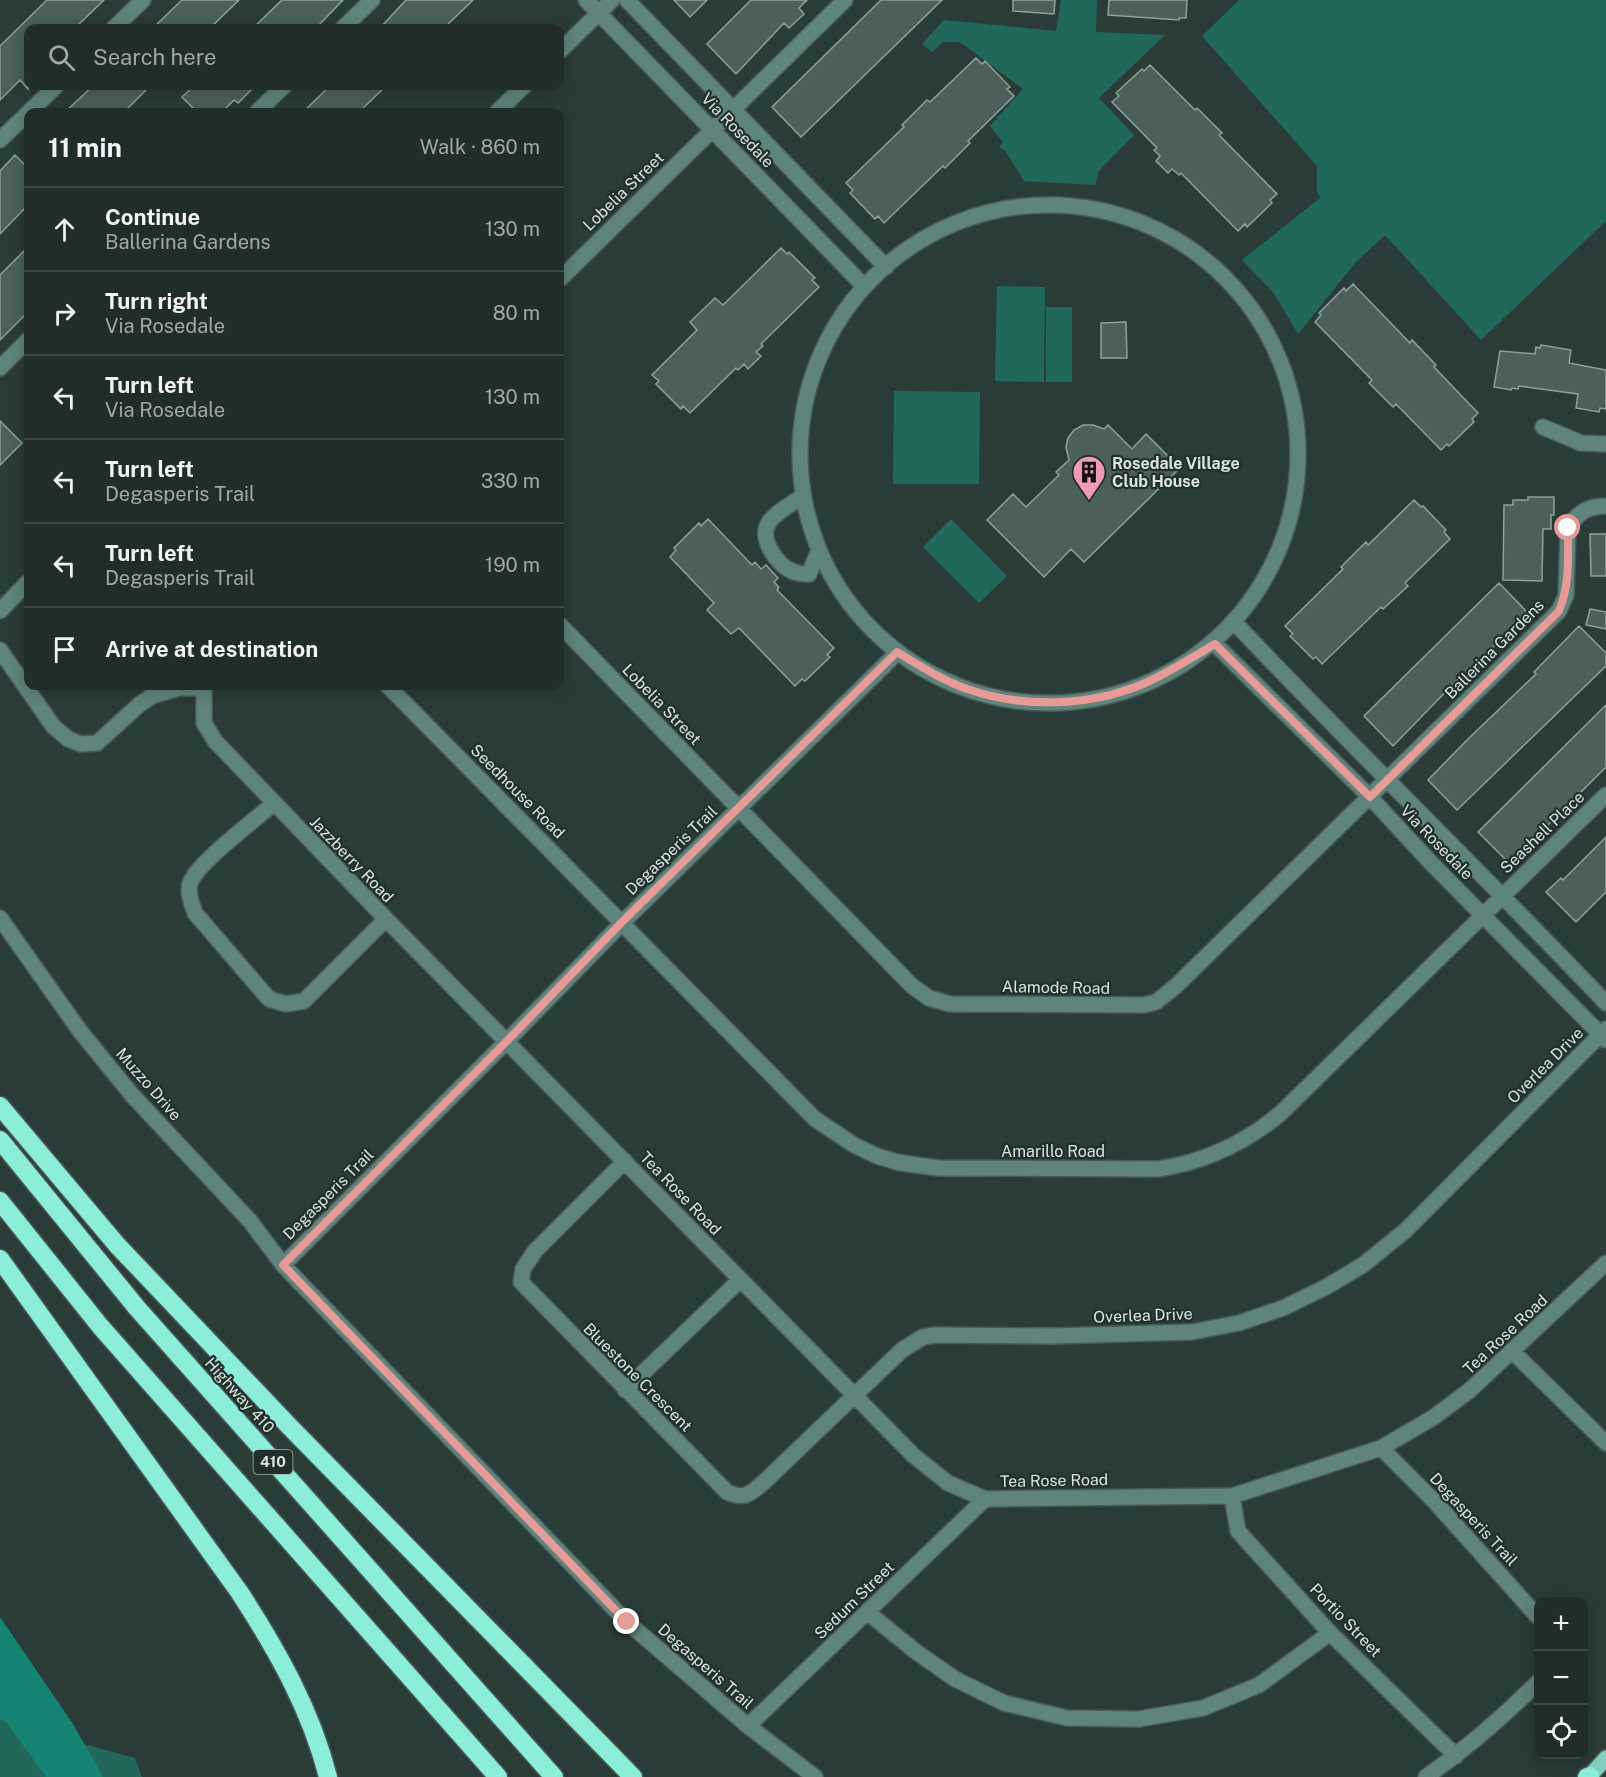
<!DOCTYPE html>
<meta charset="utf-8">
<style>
:root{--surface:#202d29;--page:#283531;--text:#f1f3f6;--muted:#a2a8a8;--line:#3d4946}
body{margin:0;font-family:"Public Sans",sans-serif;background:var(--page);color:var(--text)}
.controls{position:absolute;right:18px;bottom:18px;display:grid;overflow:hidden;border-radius:12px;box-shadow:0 3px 15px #0003}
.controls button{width:54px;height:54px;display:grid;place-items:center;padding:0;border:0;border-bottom:2px solid var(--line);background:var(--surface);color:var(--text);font:30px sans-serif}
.stop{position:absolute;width:18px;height:18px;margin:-14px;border:4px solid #e69b98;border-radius:50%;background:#fff}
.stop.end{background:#e69b98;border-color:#fff;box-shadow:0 2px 6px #0008}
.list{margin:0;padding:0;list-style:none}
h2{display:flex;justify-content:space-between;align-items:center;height:78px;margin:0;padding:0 24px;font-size:26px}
h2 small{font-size:20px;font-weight:400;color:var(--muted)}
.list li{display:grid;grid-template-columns:39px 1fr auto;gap:18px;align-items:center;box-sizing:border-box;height:84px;padding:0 24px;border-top:2px solid var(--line)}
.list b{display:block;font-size:22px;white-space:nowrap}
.list p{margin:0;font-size:20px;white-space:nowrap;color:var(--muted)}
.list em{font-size:20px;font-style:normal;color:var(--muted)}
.icon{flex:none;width:33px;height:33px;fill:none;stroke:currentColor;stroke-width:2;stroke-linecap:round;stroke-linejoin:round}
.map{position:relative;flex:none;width:1606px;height:1777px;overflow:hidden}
.search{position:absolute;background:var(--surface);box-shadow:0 3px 15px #0003;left:24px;top:24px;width:540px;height:66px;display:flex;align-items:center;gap:15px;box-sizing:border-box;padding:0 21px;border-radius:12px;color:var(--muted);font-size:22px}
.panel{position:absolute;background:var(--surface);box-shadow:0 3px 15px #0003;left:24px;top:108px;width:540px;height:582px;border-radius:12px}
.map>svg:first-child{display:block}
.green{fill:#21685b}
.water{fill:#158473}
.building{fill:#4c5f5a;stroke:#8da19b;stroke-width:1.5}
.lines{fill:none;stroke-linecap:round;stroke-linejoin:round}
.minor-casing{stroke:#4a5a56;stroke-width:18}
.major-casing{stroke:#4a5a56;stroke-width:18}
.highway-casing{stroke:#4a5a56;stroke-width:21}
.minor{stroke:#5f847b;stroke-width:15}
.major{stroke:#80cfbe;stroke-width:15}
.highway{stroke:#8cedd8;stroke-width:18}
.route{stroke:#e69b98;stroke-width:8}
.labels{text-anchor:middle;stroke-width:4.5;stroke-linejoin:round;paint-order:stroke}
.shield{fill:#20312d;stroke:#a2aeac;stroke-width:1.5}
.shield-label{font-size:15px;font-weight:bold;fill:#dae4e2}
.street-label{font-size:16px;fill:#dae4e2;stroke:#20312d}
.poi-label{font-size:16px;font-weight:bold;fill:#dae4e2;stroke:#20312d;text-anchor:start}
</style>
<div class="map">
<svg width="1606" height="1777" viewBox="0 0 1606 1777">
<rect width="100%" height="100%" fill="#2a3c37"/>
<path class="green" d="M1061,0H1097L1096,32L1165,35L1099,98L1134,135L1099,171L1095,185L1024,181L1006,152L999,147L1003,142L990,126L1023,89L960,42H943L932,52L922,44L944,20L1056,31Z
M1239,0H1606V221L1481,340L1385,235L1356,262L1298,334L1273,292L1242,260L1320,198L1317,190V166L1202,36Z
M997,286L1045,287L1044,382L995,381Z
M1046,307H1072V382H1046Z
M894,391L980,392L979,484H893Z
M951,519L1007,576L979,603L923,547Z
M0,1719L7,1723L135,1758L142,1777H0Z"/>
<path class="water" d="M0,1617L73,1724L103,1777H46L7,1723L0,1719Z"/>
<path class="building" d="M47,0H104L75,28H28V89L20,80L0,100V46Z
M182,0H239L210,28H153Z
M282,0H343L316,28H253Z
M406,0H473L444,28H380Z
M674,0H707L690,17Z
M751,0H807L799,8L804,14L789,28L784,23L736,74L707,44Z
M881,0H942L801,137L772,107Z
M1013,0H1055L1054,14L1013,11Z
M1109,0H1187L1186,18H1179V20L1108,15Z
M976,58L982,64L985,61L1010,87L1007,89L1014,96L968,141L970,143L945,168L943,166L884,223L878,216L875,219L850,193L853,190L846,183L904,127L902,125L927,100L930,102Z
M1150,65L1195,110L1197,108L1222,133L1219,135L1277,194L1270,200L1272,203L1247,227L1245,224L1238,231L1181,173L1179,175L1172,169L1168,173L1156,161L1160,156L1154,150L1157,148L1112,102L1119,96L1116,93L1142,69L1144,71Z
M93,86H150L124,112H65Z
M194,86H255L238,103L234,100L222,112H197L182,97Z
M330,86H386L359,112H303Z
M15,155L28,168V205L0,234V171Z
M28,247V312L0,340V275Z
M781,248L787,254L789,252L815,278L812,280L819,287L761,344L763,346L756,352L761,356L748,369L744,364L738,370L736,368L690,413L683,406L681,409L656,384L659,381L652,375L697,330L690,322L715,298L723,305Z
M1353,284L1410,343L1412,340L1436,365L1434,367L1478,413L1472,419L1474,422L1449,446L1447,444L1441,450L1396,404L1393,407L1369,383L1372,380L1315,322L1321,315L1319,313L1344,288L1346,291Z
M1126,322L1127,358H1101V323Z
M1541,345L1571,350L1569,363L1606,370V409L1600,408L1599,412L1576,408L1578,394L1519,386L1518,389L1512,388L1511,390L1494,387L1500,351L1535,354L1536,347L1540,348Z
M0,421L22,443L0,465Z
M1083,425H1093L1104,429L1108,425L1132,449L1146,434L1180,468L1084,562L1071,549L1044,577L987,520L1013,494L1026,507L1059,475L1056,472L1069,460L1066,447L1068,438L1074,430Z
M1528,497H1554V515H1551V529H1543L1542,581L1503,580L1504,505H1513V500H1528Z
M1414,500L1421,507L1423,506L1446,530L1444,532L1450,539L1405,583L1408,586L1383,609L1381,607L1322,664L1316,657L1313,659L1290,636L1293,634L1285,626L1343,569L1341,567L1366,542L1368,545Z
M708,519L752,565L755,562L761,569L766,565L778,578L774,582L779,587L777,590L834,648L827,655L830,657L805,681L802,679L795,686L739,628L731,634L707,610L714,603L670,557L676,550L674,548L699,523L701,526Z
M1590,534H1606V576H1591Z
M1499,583L1528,613L1481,659L1484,663L1469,678L1464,673L1393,746L1364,716Z
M1590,609L1606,612V629L1586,625Z
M1579,626L1606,653V666L1457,810L1428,780L1468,739L1536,674L1534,672Z
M1606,705V767L1527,846L1525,845L1508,862L1478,832Z
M1606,837V892L1576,922L1546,892L1561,878L1563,880Z"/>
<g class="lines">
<defs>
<path id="minor" d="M586,0L864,286
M627,0L886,267
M114,28L143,0
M343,28L372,0
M560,51L612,0
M257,112L284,86
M497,112L524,86
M0,140L56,86
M800 454a249 249 0 1 1 498 0a249 249 0 1 1-498 0Z
M560,279L845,0
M0,368L28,340
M1543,427L1581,443L1606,444
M803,496C792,504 777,511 769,522C758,540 778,566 794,572C799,574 804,574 809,574L819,550
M0,611L28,582
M1236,624C1357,752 1484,875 1606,1003
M560,625L912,986L929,998L950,1004L1144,1005L1156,1002L1176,986L1559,611L1566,595L1568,528C1578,512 1588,506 1606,506
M1215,644L1370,797L1431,863L1606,1040
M0,650L53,726L68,739L81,744L97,743L140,704L152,696L179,688H204
M204,686V723L215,741L386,919L913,1455L948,1483L985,1499L1232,1496L1381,1448L1434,1417L1470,1390L1606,1263
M388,686L815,1119L854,1145L877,1156L897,1162L916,1165L939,1168L1158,1169C1205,1162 1244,1144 1281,1113L1606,795
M274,803C254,821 201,860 191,881C186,891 192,904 195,913L269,999L286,1004L304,1001L386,919
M0,918L80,1031L132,1095L250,1221L283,1265L627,1622L748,1726L815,1777
M625,1161L535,1251L523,1269L521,1282L727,1492C745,1500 750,1494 764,1482L902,1350L923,1337L935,1335L1054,1336L1192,1332L1239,1323L1283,1308L1326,1287L1363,1265L1406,1230L1606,1029
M283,1265L506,1042L623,922L897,653
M1513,1352L1606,1443
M625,1390L740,1280
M1381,1448L1435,1502L1538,1617
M1232,1496L1238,1531L1330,1633L1456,1756
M867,1612L915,1651L955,1679L1004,1703L1067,1718L1139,1719L1203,1708L1259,1685L1330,1633
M748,1726L985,1499
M1426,1777C1466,1749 1503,1717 1538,1682"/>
<path id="major" d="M1589,1777L1606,1758"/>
<path id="highway" d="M0,1106L117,1245L289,1426L633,1777
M0,1140L137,1308L554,1777
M0,1201L100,1326L498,1777
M0,1259L240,1593C277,1650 311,1710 328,1777
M1587,1777L1590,1776"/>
</defs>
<use href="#minor" class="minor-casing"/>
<use href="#major" class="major-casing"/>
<use href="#highway" class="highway-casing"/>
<use href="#minor" class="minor"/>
<use href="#major" class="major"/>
<use href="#highway" class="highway"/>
</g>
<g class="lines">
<path class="route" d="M627,1622L283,1265L506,1042L622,922L897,652C920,666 942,680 967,689C1022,708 1088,707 1143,684C1168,673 1191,658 1215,644L1370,797L1559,611C1570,585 1568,556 1568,528"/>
</g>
<defs>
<symbol id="building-pin" viewBox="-11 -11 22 30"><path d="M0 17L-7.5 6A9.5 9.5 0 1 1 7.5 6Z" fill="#f09ab7" stroke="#20312d"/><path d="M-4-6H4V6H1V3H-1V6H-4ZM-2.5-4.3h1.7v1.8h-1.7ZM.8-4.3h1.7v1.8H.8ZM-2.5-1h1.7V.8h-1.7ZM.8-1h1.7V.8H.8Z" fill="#111"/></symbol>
</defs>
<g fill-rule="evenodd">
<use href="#building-pin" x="1070" y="453" width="38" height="52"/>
</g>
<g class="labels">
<rect class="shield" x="253.5" y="1450" width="39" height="24" rx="4.5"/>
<g class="shield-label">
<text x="273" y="1467">410</text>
</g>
<g class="street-label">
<text transform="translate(738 130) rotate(46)" y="6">Via Rosedale</text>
<text transform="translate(623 191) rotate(-44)" y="6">Lobelia Street</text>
<text transform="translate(1494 649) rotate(-45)" y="6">Ballerina Gardens</text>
<text transform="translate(662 704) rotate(46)" y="6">Lobelia Street</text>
<text transform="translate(518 791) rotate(45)" y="6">Seedhouse Road</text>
<text transform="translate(1542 832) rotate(-44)" y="6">Seashell Place</text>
<text transform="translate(1437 842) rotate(46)" y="6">Via Rosedale</text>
<text transform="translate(671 850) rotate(-44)" y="6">Degasperis Trail</text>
<text transform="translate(352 859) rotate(46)" y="6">Jazzberry Road</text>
<text transform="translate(1056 987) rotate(1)" y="6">Alamode Road</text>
<text transform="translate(1545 1065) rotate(-45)" y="6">Overlea Drive</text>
<text transform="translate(149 1084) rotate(49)" y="6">Muzzo Drive</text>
<text x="1053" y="1157">Amarillo Road</text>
<text transform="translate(681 1193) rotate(46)" y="6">Tea Rose Road</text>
<text transform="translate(328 1194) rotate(-45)" y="6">Degasperis Trail</text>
<text transform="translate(1143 1315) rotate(-2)" y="6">Overlea Drive</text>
<text transform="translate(1505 1334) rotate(-43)" y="6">Tea Rose Road</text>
<text transform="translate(638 1377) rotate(45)" y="6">Bluestone Crescent</text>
<text transform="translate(240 1395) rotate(48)" y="6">Highway 410</text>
<text transform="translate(1054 1480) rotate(-1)" y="6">Tea Rose Road</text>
<text transform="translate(1474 1519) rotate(47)" y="6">Degasperis Trail</text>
<text transform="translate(854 1600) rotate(-44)" y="6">Sedum Street</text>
<text transform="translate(1346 1620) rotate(46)" y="6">Portio Street</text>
<text transform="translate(706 1666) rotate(41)" y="6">Degasperis Trail</text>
</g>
<g class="poi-label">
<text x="1112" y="469">Rosedale Village<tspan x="1112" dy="18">Club House</tspan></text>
</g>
</g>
</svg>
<div class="controls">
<button>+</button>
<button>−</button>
<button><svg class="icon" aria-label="locate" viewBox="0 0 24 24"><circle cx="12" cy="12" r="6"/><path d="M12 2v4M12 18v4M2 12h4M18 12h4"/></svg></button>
</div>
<div class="stop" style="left:1568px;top:528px"></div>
<div class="stop end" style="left:627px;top:1622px"></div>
<div class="search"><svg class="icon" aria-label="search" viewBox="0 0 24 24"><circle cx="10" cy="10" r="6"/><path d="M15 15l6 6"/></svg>Search here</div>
<section class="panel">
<h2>11 min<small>Walk · 860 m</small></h2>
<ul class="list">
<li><svg class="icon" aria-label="ahead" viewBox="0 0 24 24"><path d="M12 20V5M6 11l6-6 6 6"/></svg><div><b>Continue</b><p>Ballerina Gardens</p></div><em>130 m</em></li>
<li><svg class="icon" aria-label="right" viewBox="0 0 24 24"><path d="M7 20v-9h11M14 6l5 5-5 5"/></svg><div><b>Turn right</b><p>Via Rosedale</p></div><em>80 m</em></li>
<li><svg class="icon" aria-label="left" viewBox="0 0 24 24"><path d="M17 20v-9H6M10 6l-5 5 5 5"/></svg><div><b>Turn left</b><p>Via Rosedale</p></div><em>130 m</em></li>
<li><svg class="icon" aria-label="left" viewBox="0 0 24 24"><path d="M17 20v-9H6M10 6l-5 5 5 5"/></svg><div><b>Turn left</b><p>Degasperis Trail</p></div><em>330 m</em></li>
<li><svg class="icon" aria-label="left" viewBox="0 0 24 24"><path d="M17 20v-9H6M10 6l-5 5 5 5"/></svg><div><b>Turn left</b><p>Degasperis Trail</p></div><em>190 m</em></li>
<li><svg class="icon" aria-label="arrive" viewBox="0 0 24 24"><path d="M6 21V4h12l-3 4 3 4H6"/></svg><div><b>Arrive at destination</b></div></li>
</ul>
</section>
</div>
